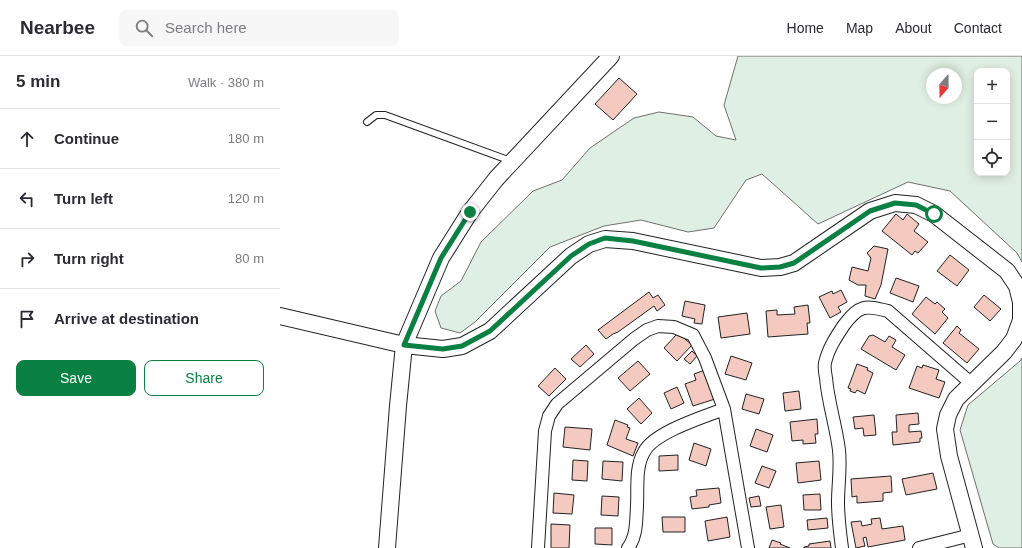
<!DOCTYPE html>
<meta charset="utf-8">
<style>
:root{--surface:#fff;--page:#f7f7f7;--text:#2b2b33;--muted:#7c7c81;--line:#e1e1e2;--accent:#0b8043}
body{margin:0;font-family:Helvetica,sans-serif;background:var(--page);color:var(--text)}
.controls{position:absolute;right:12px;top:12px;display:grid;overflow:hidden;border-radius:8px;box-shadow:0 2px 10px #0003}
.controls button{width:36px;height:36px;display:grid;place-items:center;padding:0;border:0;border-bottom:1px solid var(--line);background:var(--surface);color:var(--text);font:20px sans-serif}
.compass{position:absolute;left:646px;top:12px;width:36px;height:36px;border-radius:50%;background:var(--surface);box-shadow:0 2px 10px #0003;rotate:200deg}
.stop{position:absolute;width:12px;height:12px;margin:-9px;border:3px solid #0b8043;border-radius:50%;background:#fff}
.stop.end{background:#0b8043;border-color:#fff;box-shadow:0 1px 4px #0008}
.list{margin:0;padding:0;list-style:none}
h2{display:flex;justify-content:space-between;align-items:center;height:52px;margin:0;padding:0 16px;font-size:17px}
h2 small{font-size:13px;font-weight:400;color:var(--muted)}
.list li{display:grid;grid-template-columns:26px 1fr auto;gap:12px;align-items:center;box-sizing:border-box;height:60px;padding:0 16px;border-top:1px solid var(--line)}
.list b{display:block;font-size:15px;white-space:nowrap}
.list em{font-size:13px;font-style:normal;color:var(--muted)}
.actions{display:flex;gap:8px;padding:12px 16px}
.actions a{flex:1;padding:9px 0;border:1px solid var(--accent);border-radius:8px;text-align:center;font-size:14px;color:var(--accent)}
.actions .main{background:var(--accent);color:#fff}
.icon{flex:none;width:22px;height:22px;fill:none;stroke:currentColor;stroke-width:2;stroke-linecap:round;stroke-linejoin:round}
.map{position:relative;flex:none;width:742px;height:492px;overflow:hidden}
header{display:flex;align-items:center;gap:24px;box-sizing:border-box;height:56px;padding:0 20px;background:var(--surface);border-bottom:1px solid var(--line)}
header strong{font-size:19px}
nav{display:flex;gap:22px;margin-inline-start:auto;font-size:14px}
.search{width:280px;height:36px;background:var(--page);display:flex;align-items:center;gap:10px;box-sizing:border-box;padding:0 14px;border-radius:8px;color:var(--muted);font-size:15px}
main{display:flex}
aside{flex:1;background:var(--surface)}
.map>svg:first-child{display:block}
.green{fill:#e0efe3;stroke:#6f6f6f;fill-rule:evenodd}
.building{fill:#f3c9c0;stroke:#222}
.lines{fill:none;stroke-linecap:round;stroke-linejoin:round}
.lane-casing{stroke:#222;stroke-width:8}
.street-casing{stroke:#222;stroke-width:14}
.secondary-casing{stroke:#222;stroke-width:18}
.lane{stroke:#fff;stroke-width:6}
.street{stroke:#fff;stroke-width:12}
.secondary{stroke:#fff;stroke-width:16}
.route{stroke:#0b8043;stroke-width:5}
</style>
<header>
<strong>Nearbee</strong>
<div class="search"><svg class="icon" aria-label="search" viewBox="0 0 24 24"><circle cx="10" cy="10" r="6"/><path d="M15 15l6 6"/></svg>Search here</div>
<nav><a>Home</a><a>Map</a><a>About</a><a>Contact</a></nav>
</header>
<main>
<aside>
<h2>5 min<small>Walk · 380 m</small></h2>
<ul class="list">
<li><svg class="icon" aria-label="ahead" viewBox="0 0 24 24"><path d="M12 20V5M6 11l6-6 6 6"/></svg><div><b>Continue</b></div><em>180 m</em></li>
<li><svg class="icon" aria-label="left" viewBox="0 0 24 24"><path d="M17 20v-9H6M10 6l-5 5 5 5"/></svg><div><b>Turn left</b></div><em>120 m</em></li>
<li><svg class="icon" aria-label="right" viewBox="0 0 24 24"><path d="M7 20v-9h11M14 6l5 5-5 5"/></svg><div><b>Turn right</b></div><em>80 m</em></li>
<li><svg class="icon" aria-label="arrive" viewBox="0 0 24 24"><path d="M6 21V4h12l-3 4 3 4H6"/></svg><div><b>Arrive at destination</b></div></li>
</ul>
<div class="actions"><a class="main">Save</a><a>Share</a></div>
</aside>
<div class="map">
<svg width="742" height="492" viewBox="0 0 742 492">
<rect width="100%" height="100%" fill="#fff"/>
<path class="green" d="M458,0H742V206L737,197L670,135L628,126L538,168L482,118L466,124L434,172L408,176L361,164L324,170L270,191L195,266L180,277L161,272L155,255L161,240L181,225L201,186L253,135L282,124L310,92L354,62L379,56L413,61L436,80L456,84L444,49ZM697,15H727V117H697ZM652,18H676V42H652Z
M742,302V492H719L713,488L680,374L688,349L740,305Z"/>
<path class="building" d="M339,22L357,38L333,64L315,48Z
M616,158L623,164L627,158L639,168L634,175L648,186L638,197L635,195L632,199L602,175Z
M594,190L608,193L601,229L595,243L585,240L586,229H578L569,224L572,211L588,215L591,202L587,197Z
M670,199L689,214L677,230L657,215Z
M616,222L639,230L633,246L610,237Z
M561,234L567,246L558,251L561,256L550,262L539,241L552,235L553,238Z
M369,236L373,242L378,239L385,249L377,255L374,250L338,276L333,278L326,283L318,274Z
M704,239L721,253L710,265L694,251Z
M646,241L655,248L657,246L665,253L662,256L668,262L655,278L632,258Z
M405,245L425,249L422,268L414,267L415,263L402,260Z
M528,249L530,267H527L528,278L488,281L486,255L497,254V259L515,258L514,251Z
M467,257L470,278L441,282L438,261Z
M677,270L681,274L679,277L699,293L687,307L663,287Z
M398,277L412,289L397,305L384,292Z
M593,279L605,286L609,280L616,284L612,291L625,299L616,314L581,293L589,280Z
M306,289L314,298L300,311L291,303Z
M412,295L417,300L410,308L404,303Z
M451,300L472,307L466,324L445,318Z
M358,305L370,318L350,335L338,322Z
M577,308L588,312L587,314L593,317L585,338L577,334L575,337L570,335L571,333L568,332Z
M643,309L659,314L656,323L665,326L659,342L629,332L637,310L642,312Z
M275,312L286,323L269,340L258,330Z
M425,314L435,343L413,350L405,328L416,324L414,318Z
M397,331L404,347L391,353L384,337Z
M519,335L521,353L505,355L503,337Z
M466,338L484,343L479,358L462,353Z
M359,342L372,357L361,368L347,353Z
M638,357L639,368L629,369V376L641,375L642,382H640V386L613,389L612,376H617L616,359Z
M594,359L596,379L584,380L583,372L575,373L573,361Z
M537,363L538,378H535L536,387L523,388V384L512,385L510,366Z
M335,364L348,369L347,371L350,372L346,383L358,387L353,400L327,389Z
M285,371L312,373L310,394L283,391Z
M476,373L493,379L487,396L470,390Z
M414,387L431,393L426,410L409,404Z
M398,399V414L379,415V400Z
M293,404L308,405L307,425L292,424Z
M323,405L343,406L342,425L322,423Z
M539,405L541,424L518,427L516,407Z
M482,410L496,415L489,432L475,427Z
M653,417L657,433L626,439L622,423Z
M611,420L612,436L603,437V445L577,447V440L572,441L571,423Z
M439,432L441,447L429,449V451L412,453L410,441L417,440L416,434Z
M274,437L294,439L292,458L273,457Z
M540,438L541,454H524L523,439Z
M322,440L339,441L338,460L321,459Z
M479,440L481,450L471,451L469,442Z
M501,449L504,471L490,473L486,451Z
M382,461H405V476H383Z
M447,461L450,481L428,485L425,465Z
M547,462L548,472L528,474L527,464Z
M600,462L602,473L623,470L625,484L588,491L586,481L583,482L585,490L576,492L571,466L581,465L582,470L592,468L591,463Z
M271,468L290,469L289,492H271Z
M315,472H332V489L315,488Z
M492,484L501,487L500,488L510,492H489Z
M550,485L551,492H524V491L529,490V488Z"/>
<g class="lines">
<defs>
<path id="lane" d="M87,66L96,59H105L231,105"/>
<path id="street" d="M258,492L265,375L269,360L277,348L354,283L367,274L378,270L394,271L413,279L425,302L444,353L468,492
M348,492C357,480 356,465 357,450C358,433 355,411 364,396C374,376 424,361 444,353
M562,492C560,477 558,462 558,446C558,429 561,412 559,394C556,370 548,346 546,322C545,317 544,312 545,307C548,293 556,281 564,269C579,249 585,249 608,255L692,328
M639,492L691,479"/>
<path id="secondary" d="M0,260L124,289L163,293L182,290L210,275L291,200L309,188L325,183L353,185L481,212L500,211L514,207L590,155L615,147L636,149L654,158L727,215L737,230L741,246V264L734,283L724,296L676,343L668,359L665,373L669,400L694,492
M107,492L118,350L124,289L161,202L190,156L216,123L331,0"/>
</defs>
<use href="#lane" class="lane-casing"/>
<use href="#street" class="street-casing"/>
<use href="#secondary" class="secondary-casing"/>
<use href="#lane" class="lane"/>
<use href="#street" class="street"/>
<use href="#secondary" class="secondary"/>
</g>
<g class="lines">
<path class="route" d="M190,156L161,202L124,289L163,293L182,290L210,275L291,200L309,188L325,182L353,185L481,212L500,211L514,207L590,155L615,147L636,149L654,158"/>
</g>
</svg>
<div class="controls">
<button>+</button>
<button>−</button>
<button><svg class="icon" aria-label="locate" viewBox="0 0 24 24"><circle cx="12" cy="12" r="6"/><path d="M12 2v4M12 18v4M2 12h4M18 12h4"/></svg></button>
</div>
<svg class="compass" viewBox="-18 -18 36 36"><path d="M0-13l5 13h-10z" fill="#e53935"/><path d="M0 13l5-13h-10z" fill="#7c7c81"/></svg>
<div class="stop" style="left:654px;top:158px"></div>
<div class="stop end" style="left:190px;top:156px"></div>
</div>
</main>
